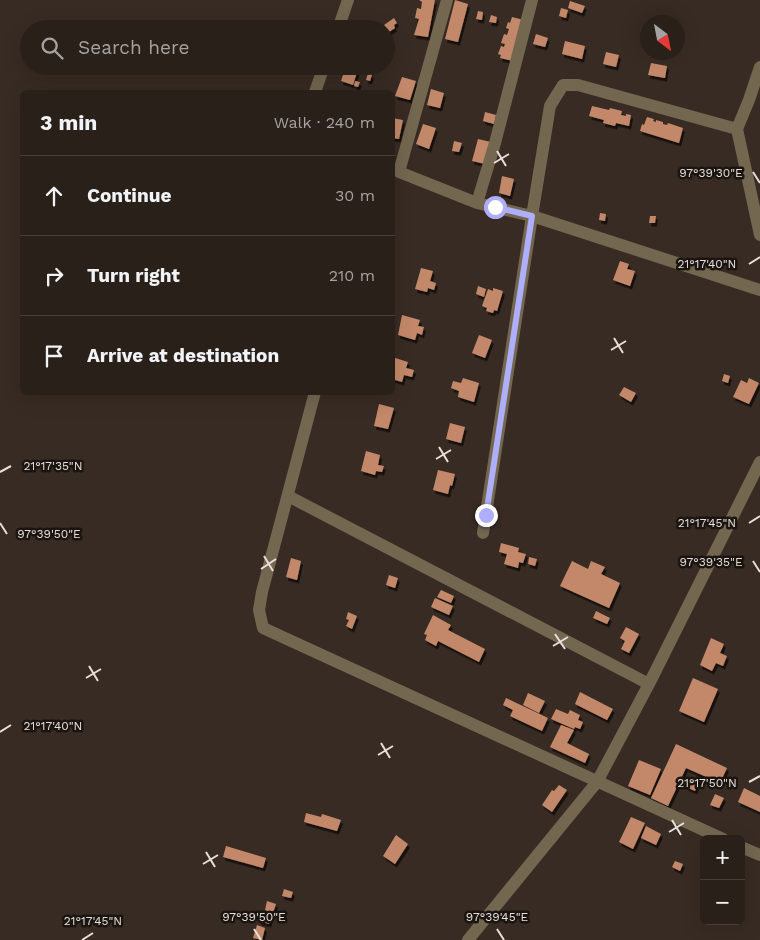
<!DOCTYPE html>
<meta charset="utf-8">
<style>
:root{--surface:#2a201a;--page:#362d27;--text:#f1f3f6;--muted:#a5a3a2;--line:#463e39}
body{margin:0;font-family:"Work Sans",sans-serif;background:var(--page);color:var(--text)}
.controls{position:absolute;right:15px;bottom:15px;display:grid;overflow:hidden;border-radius:8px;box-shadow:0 5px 20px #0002}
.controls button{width:45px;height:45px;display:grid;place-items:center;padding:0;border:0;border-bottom:1px solid var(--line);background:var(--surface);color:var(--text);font:25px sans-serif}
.compass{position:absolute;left:640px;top:15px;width:45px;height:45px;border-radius:50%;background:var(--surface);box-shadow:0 5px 20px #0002;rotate:148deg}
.stop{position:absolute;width:15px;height:15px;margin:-11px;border:4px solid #aeaefa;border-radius:50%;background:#fff}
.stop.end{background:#aeaefa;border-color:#fff;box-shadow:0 1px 5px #0008}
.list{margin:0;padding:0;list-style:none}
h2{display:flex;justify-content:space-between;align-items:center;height:65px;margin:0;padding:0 20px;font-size:21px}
h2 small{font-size:16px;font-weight:400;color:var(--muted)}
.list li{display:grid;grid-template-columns:32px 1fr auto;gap:15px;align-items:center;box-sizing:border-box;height:80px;padding:0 20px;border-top:1px solid var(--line)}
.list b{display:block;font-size:19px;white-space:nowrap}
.list em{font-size:16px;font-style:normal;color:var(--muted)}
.icon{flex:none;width:28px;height:28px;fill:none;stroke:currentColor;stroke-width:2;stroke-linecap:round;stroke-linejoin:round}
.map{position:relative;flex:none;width:760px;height:940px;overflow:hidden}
.search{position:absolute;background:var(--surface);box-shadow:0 5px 20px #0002;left:20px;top:20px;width:375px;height:55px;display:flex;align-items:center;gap:12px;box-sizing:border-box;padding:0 18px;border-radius:28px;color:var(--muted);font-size:19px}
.panel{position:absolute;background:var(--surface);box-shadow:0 5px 20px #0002;left:20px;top:90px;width:375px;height:305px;border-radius:8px}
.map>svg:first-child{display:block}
.building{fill:#c38869;filter:url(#shadow)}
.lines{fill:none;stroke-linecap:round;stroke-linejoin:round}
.minor{stroke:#736750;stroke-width:12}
.route{stroke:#aeaefa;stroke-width:6}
.ticks{fill:none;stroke:#e8dfda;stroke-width:2}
.ticks-label{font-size:12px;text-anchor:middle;fill:#e8dfda;stroke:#1b1511;stroke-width:5;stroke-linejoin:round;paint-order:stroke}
</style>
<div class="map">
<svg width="760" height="940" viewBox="0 0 760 940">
<defs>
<filter id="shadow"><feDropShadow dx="2" dy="3.5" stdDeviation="0" flood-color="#0009"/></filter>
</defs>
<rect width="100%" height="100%" fill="#382b23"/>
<path class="building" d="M419,0H435L428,37L414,35L419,19L415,18L417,8L421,9L422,2Z
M455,0L468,4L458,42L445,39Z
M570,1L585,6L582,13L568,8Z
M561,8L568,10L566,18L559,16Z
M478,11L483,12L482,20L476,19Z
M491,15L497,17L496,23L489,22Z
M512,17L524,20L513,61L500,58L501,55L498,54L501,46L504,47L505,44L501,43L504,34L507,35L509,29L506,28L508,22L510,23Z
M394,18L397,23L394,25L395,28L389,32L384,25Z
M536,34L548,38L545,47L533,44Z
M565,41L585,46L582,59L562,54Z
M606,52L619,55L616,67L603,64Z
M651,63L667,66L665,78L648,75Z
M346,66H359L353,85L341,81Z
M368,73L372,75L370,81L366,80Z
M402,77L416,81L410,100L395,96Z
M355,81L360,82L358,87L354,86Z
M431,89L444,93L440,108L427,105Z
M592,106L609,110L610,108L622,111L621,115L626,116V114L631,115L629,126L616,123L615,126L603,123L604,120L589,116Z
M485,112L496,115L494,124L483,121Z
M647,117L654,119L653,121L656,122V120L663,122V124L667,125L668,123L683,128L679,143L640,131L642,124L644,125Z
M392,118L403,120L399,139L392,138Z
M423,124L436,128L429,149L416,144Z
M478,139L491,142L485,164L472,161Z
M454,141L462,143L459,152L452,151Z
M502,176L514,179L510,196L499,193Z
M600,213L606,214L605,221L599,220Z
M650,216H656L655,223H649Z
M620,261L629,264L627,269L635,271L630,286L613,280Z
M421,268L433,271L430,281L436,283L434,290L428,288L427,292L415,289Z
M478,286L486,289L484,297L476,294Z
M493,288L503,291L497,311L494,310L493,313L486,311L487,308L482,306L488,289L493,291Z
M402,315L420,320L418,326L424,327L422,335L417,333L415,340L398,335Z
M479,335L492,340L485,358L472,353Z
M392,357L408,362L406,368L414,370L412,377L404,375L402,382L392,379Z
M724,374L730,376L728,383L722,381Z
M463,378L479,383L474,402L458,397L459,391L451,388L453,381L461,383Z
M749,378L759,383L749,404L733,397L741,380L747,383Z
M624,387L636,393L631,402L619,395Z
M379,404L394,408L388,429L374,426Z
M450,423L465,427L461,443L446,439Z
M366,451L380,455L378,465L384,466L382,472L376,471L375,475L361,471Z
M438,470L455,474L452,486L450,485L448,494L433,490Z
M501,543L519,548L518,552L526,554L523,563L519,562L518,568L504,564L507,554L499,552Z
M529,557L537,559L535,566L528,564Z
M291,558L301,561L297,580L286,577Z
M572,561L588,569L591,561L605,567L601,574L620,583L609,608L560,586Z
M389,575L398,578L395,588L386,585Z
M441,590L454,596L451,603L437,597Z
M435,598L453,606L449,615L431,607Z
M596,611L610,618L607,624L593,618Z
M348,612L357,616L352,629L346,626L349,620L346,619Z
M433,615L451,625L448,630L485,649L479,662L438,641L436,646L425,640L427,635L424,634Z
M626,627L639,634L629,653L621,649L625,641L620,638Z
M711,638L724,644L720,653L727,656L723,666L716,663L712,671L700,665Z
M693,678L718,689L704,722L679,711Z
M580,692L613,709L607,720L575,704Z
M528,693L545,701L539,713L523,705Z
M506,698L548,718L542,731L510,716L513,710L503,705Z
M556,709L568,714L570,710L580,715L578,720L583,722L580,729L575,727L574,729L551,719Z
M561,725L574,730L567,743L589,754L585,763L550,747Z
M676,744L727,768L720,783L686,768L668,806L651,798Z
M639,760L661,769L650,795L628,786Z
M689,779L698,784L695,791L686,787Z
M559,785L567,790L552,812L542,805L552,790L554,791Z
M744,788L760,796V812L738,802Z
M715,794L724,798L719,808L710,805Z
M306,813L321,817L322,814L341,820L337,831L304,822Z
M631,817L645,823L633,849L619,842Z
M646,826L661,834L656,845L641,838Z
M396,835L408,844L395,864L383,856Z
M226,846L266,858L263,868L223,857Z
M675,861L683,864L680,871L672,867Z
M284,889L293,892L291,898L282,896Z
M267,901L276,904L273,913L265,910Z
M261,915L271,918L269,924L259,921Z
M257,925L265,928L262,940L253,938Z"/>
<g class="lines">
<path class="minor" d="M447,0L399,172L477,203
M532,0L495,143L477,203L532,216L760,290
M338,29L348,0
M760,67L749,100L737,129L760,235
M315,92L324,66
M315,392L262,592L259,610L263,628L723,839
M288,496L649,684
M483,533L532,216L550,106L563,85H578L737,129
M741,847L760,855
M468,940L597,782L649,684L760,462"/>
</g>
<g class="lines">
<path class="route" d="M486,515L532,216L495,207"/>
</g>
<path class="ticks" d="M497,151L506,166M494,163L509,154M753,172L760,183M749,264L760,257M614,338L623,353M611,350L626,341M439,447L448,462M436,459L451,450M0,472L11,466M0,523L7,534M749,523L760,516M264,556L273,571M753,561L760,572M261,569L276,559M555,634L565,649M553,646L568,637M89,666L98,681M86,678L101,669M0,732L11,725M381,743L390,758M378,755L393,746M749,782L760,776M672,820L681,835M669,832L684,823M206,852L215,867M203,864L218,855M254,929L261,940M497,929L504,940M82,940L93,933"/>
<g class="ticks-label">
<text x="711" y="177">97°39'30"E</text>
<text x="707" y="268">21°17'40"N</text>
<text x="53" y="470">21°17'35"N</text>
<text x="707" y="527">21°17'45"N</text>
<text x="49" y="538">97°39'50"E</text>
<text x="711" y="566">97°39'35"E</text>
<text x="53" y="730">21°17'40"N</text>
<text x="707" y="787">21°17'50"N</text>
<text x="254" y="921">97°39'50"E</text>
<text x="497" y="921">97°39'45"E</text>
<text x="93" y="925">21°17'45"N</text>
</g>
</svg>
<div class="controls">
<button>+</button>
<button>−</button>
</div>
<svg class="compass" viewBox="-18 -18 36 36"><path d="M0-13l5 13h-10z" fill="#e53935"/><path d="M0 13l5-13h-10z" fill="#a5a3a2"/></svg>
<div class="stop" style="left:495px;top:207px"></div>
<div class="stop end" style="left:486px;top:515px"></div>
<div class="search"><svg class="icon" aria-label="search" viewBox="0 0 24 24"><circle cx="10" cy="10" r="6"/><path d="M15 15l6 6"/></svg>Search here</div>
<section class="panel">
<h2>3 min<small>Walk · 240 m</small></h2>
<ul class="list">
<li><svg class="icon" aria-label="ahead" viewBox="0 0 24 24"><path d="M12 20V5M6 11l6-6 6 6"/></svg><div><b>Continue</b></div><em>30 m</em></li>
<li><svg class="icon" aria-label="right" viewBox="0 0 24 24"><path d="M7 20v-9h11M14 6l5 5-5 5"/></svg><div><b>Turn right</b></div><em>210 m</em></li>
<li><svg class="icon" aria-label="arrive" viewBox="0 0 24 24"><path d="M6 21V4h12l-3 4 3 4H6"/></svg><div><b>Arrive at destination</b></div></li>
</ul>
</section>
</div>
